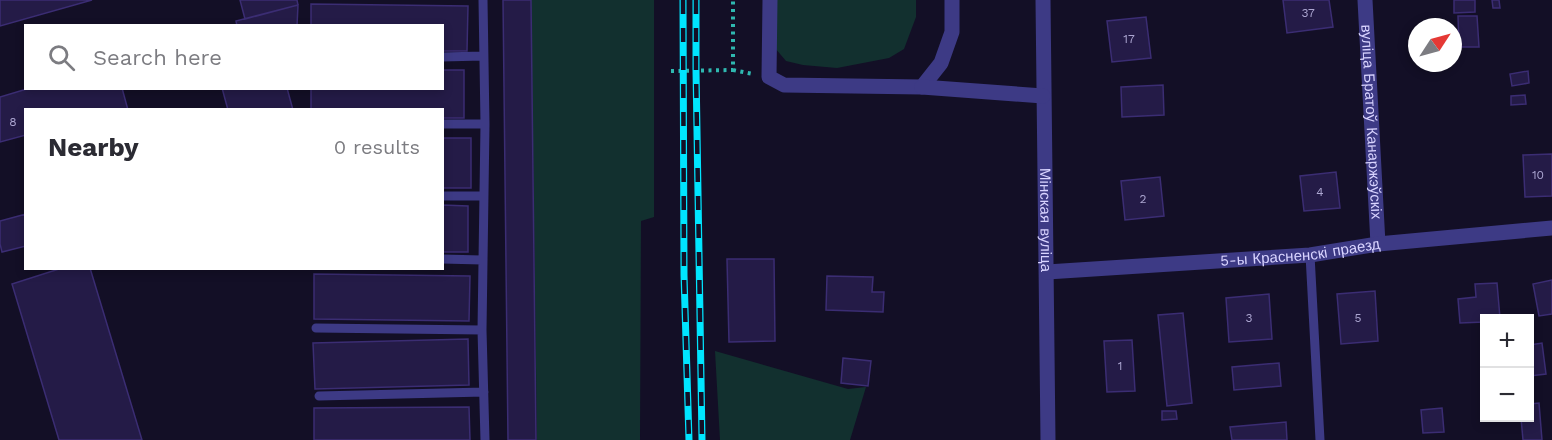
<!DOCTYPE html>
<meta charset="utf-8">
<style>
:root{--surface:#fff;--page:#f2f2f3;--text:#2b2b33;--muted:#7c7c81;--line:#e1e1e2}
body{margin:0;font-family:"Work Sans",sans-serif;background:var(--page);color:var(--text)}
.controls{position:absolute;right:18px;bottom:18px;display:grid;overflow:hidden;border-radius:0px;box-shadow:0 3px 9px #0003}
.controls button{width:54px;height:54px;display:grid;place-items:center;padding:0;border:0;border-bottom:2px solid var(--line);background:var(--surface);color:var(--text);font:30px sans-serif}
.compass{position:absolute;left:1408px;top:18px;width:54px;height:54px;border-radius:50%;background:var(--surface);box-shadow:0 3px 9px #0003;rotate:54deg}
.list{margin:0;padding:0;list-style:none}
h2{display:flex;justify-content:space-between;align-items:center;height:78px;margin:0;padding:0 24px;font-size:26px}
h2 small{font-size:20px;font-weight:400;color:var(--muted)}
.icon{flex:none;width:33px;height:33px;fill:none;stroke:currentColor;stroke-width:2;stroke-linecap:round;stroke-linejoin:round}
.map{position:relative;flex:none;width:1552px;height:440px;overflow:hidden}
.search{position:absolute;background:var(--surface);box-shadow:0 3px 9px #0003;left:24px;top:24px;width:420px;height:66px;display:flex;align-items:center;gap:15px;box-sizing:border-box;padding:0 21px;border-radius:0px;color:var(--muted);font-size:22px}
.panel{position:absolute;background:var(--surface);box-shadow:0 3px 9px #0003;left:24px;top:108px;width:420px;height:162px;border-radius:0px}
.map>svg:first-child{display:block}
.green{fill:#12302f}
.building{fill:#241b47;stroke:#3b2d73;stroke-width:1.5}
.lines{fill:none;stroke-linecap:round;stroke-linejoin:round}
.path{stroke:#2fb8b0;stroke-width:4;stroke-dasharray:3 4.5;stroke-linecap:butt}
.service{stroke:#3d3a85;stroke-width:9}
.minor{stroke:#3d3a85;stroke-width:15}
.rail-casing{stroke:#00e5ff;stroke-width:7}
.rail{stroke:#130f26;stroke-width:4.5;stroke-dasharray:14;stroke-linecap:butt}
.labels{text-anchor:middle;stroke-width:5;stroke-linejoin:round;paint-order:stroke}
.number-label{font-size:12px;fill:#aca6d1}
.street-label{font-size:15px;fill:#d9d4ff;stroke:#130f26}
</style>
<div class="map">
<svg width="1552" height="440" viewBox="0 0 1552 440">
<rect width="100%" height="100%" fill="#130f26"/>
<path class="green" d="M531,0H654V217L641,221L640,440H537Z
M777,0H916V17L904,49L889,58L837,68L803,65L786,61L775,48Z
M715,351L848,389L866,387L850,440H720Z"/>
<path class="building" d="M0,0H92L0,26Z
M240,0H297L298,5L245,19Z
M503,0H531L536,440H508Z
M1283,0H1329L1333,27L1287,33Z
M1454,0H1475V12L1454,13Z
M1492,0H1499L1500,8H1493Z
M311,4L468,6L467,51H442V26H311Z
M298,5L297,26H237L236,21Z
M1458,16H1477L1479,47H1459Z
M1146,17L1151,58L1112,62L1107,21Z
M442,70H464V118H442V110H311V88H442Z
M1528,71L1529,83L1512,86L1510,74Z
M1163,85L1164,115L1122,117L1121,87Z
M30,88H122L128,110H26V135L0,142V97Z
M222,88H287L293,110H228Z
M1525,95L1526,104L1511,105V96Z
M442,138H471V188H442Z
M1552,154V196L1525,197L1523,155Z
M1336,172L1340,208L1304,211L1300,176Z
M1160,177L1164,216L1125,220L1121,181Z
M442,205L468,206V252H442Z
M26,214V246L2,252L0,244V221Z
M727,259H774L775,341L729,342Z
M62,268H90L142,440H59L12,284Z
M314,274L470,276L469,321L314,319Z
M827,276L873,277L872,292H884L883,312L826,310Z
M1552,280V314L1539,316L1533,284Z
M1497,283L1500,318H1484V322L1460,323L1458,299L1476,297L1475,284Z
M1375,291L1378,341L1341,344L1337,294Z
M1269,294L1272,339L1229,342L1226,298Z
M1183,313L1192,403L1167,406L1158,315Z
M468,339L469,385L315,389L313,343Z
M1132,340L1135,391L1107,392L1104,341Z
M1542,343L1546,374L1530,376V345Z
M843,358L871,361L868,386L841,383Z
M1279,363L1281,386L1234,390L1232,367Z
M1539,403L1542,440H1523L1521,418H1530V404Z
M469,407L470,440H314V408Z
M1442,408L1444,432L1423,433L1421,410Z
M1162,411H1176L1177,419L1162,420Z
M1286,422L1287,440H1232L1230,427Z"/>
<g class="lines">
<path class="path" d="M733,70L753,74
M671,71L733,70V0"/>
<path class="service" d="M483,0L485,124L482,330L485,440
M442,57L483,56
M442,124H485
M442,196H483
M1310,255L1320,440
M442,259L482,260
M316,328L482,330
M319,396L484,392"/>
<g class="minor">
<path d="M770,0L769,77L784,85L922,87L941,63L952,32V0"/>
<path id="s1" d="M1043,0L1048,440"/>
<path id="s2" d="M1365,0L1378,244"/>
<path d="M922,87L1043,96"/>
<path id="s3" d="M1047,272L1310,255L1378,244L1552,228"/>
</g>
<defs>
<path id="rail" d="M683,0L684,275L689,440
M696,0V70L702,440"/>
</defs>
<use href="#rail" class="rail-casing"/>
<use href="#rail" class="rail"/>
</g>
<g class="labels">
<g class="number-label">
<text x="1308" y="17">37</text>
<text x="1129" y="43">17</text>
<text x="13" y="126">8</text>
<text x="1538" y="179">10</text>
<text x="1320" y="196">4</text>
<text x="1143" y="203">2</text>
<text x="1249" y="322">3</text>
<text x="1358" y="322">5</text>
<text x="1120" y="370">1</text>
</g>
<g class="street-label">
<text dy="5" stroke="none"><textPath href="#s2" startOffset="122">вуліца Братоў Канаржэўскіх</textPath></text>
<text dy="5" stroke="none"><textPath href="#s1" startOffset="220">Мінская вуліца</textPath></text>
<text dy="5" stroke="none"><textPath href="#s3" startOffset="254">5-ы Красненскі праезд</textPath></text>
</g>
</g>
</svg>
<div class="controls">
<button>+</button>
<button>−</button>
</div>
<svg class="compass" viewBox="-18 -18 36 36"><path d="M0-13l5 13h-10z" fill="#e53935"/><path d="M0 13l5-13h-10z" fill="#7c7c81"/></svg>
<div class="search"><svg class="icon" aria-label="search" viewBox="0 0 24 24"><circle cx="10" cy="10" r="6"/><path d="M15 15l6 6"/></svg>Search here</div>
<section class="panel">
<h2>Nearby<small>0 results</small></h2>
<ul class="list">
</ul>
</section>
</div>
